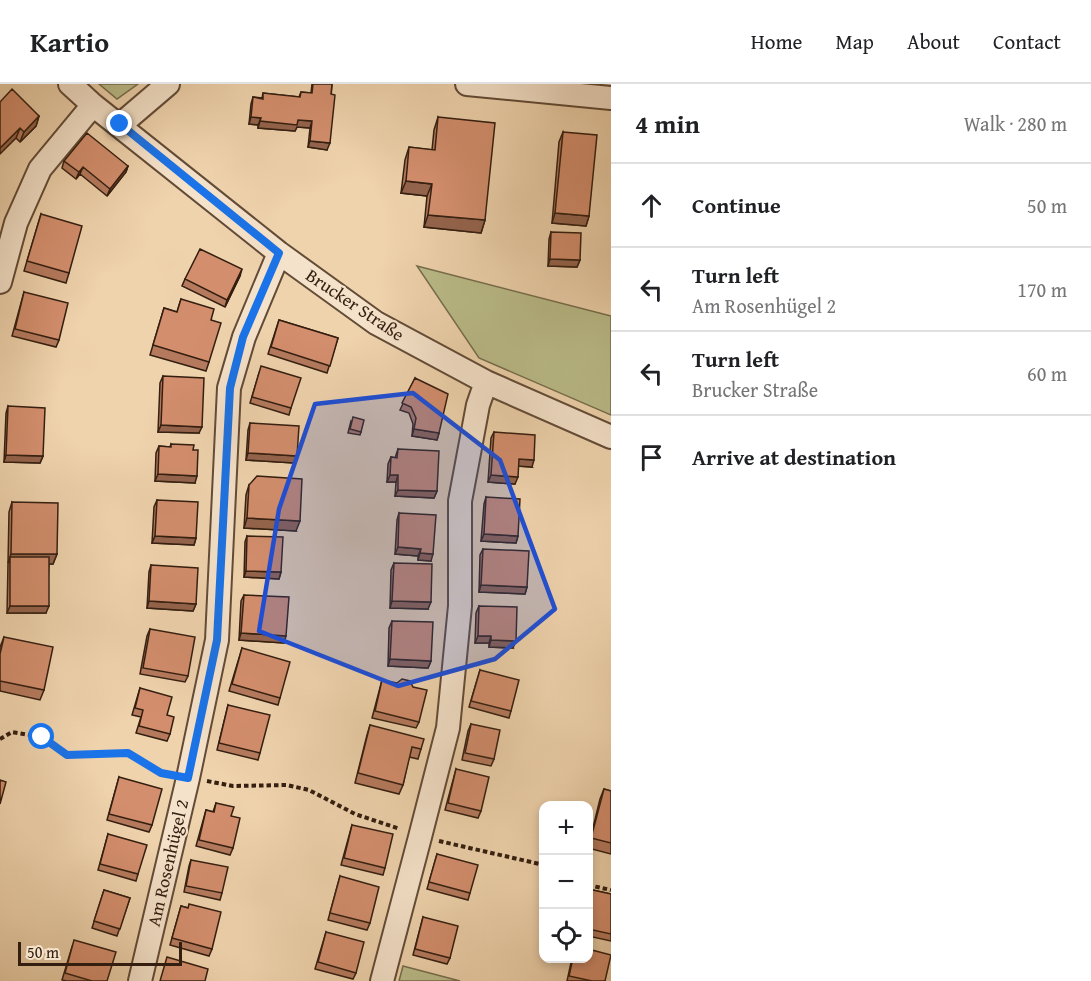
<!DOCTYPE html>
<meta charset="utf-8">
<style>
:root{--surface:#fff;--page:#f6f6f6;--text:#202124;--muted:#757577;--line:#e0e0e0}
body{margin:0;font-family:"Gentium Book Plus",serif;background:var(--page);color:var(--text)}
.controls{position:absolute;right:18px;bottom:18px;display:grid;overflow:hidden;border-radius:12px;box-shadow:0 3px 9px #0003}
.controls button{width:54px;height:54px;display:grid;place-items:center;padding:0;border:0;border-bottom:2px solid var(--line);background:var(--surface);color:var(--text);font:30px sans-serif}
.scale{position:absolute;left:18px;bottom:15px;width:164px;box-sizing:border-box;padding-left:6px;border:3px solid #331e10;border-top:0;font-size:16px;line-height:21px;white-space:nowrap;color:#331e10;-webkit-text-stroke:4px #f5e2ca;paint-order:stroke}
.stop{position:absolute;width:18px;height:18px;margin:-14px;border:4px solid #1a73e8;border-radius:50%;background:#fff}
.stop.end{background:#1a73e8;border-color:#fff;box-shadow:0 2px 6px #0008}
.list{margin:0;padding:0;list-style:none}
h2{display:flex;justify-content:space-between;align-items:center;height:78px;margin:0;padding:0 24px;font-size:26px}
h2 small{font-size:20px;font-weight:400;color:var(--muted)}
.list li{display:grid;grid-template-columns:39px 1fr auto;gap:18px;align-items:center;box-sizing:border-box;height:84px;padding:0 24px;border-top:2px solid var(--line)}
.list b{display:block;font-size:22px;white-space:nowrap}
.list p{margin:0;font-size:20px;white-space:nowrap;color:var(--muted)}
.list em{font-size:20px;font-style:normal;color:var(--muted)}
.icon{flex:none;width:33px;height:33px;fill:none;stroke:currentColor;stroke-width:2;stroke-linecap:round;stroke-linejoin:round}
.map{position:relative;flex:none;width:611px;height:897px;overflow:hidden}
header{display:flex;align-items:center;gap:36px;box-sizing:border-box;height:84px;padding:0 30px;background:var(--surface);border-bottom:2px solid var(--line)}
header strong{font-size:28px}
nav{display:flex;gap:33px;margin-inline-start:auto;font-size:21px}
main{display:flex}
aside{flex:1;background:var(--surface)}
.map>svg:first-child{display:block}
.green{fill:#babc89;stroke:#766d4c;stroke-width:1.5}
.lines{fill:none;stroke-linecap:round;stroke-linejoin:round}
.minor-casing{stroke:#624b37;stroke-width:26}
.path{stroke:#331e10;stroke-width:4;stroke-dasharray:4.5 3;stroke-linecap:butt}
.minor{stroke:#f5e2ca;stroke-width:22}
.wall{fill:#b57a5e;stroke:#331e10;stroke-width:1.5}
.shaded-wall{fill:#94634c;stroke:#331e10;stroke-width:1.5}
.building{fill:#d38e6d;stroke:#331e10;stroke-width:1.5}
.route{stroke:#1a73e8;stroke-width:8}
.marked{fill:#1d4ed8;fill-opacity:0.2;stroke:#1d4ed8;stroke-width:4.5;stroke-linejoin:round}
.labels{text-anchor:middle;stroke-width:4.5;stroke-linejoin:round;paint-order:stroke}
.street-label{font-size:18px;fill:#331e10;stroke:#f5e2ca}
</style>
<header>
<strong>Kartio</strong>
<nav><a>Home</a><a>Map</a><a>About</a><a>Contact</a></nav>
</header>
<main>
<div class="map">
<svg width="611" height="897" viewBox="0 0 611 897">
<rect width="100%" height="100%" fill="#efd3ad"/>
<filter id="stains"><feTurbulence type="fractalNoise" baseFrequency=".00333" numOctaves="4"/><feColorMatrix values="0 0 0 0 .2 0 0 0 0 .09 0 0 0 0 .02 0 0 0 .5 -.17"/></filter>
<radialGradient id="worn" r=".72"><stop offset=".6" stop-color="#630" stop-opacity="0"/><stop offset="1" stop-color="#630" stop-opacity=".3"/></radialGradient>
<path class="green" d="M99,0H138L117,15Z
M417,182L611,232V331L479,274Z
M403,882L460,897H399Z"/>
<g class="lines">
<defs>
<path id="minor" d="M70,0L93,21L279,169L376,239L486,298L611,353
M467,0L611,14
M120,41L168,0
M0,198L16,139L40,85L93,21
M140,897L188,694L217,556L229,304L244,253L279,169
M382,897L420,753L448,644L460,522V417L478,321L486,298"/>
</defs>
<use href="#minor" class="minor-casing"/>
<path class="path" d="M0,655L12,648L42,653L67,671L128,669L161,689L167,690
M207,697L233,702L287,701L309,706L355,730L400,745
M439,757L544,781
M588,801L611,806"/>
<use href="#minor" class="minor"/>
</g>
<path class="wall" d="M312,0H332L327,66L308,63L310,44L297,43L295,47L258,44V41L249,40L251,20L253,13L262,14L263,9L299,13L301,8L311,9Z
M0,18L39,32L36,42L20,58L16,54Z
M438,33L485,136L481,149L424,143L427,112L401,109L405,76L409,63L432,66L434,46Z
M563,48L589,132L586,142L552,139L559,58Z
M64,77L128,82L126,88L107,112L80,90L76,95L62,84Z
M41,130L69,189L66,199L24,187Z
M551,148L580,176L577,183L548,182L549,155Z
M240,192L225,223L182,202L185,195Z
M24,208L59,256L56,263L12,252Z
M181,215L211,236L209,278L206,287L150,271L164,224L177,228Z
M279,236L338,254L327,289L268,270Z
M259,289L291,324L289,331L250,319Z
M163,292L199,349L158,348L160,299Z
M415,294L439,349L437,356L412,352L413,340L409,329L400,326Z
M8,322L43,372L40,379L4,378L6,329Z
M351,337L361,348L360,351L348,349Z
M250,339L297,372L294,379L246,376L248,346Z
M494,348L532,383L518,382L515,400L488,398L491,354Z
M171,360L195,399L155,397L156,369L159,362L170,363Z
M398,365L437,407L434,414L395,412L396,398H387L388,380L391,373L395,374Z
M249,401L296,447L244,444L246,411Z
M486,413L518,452L516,459L481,457L484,420Z
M157,416L196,454L194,461L152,459L154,423Z
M12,418L57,470L53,480H49L46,529H7L9,428Z
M399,429L431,477L418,476V472L395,470L397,436Z
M247,452L281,488L279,495L244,493L245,458Z
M483,465L527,503L525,510L479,508L480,471Z
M394,479L428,525L390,524L391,486Z
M151,481L196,520L193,527L147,524L149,488Z
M244,511L284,559L239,556L241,517Z
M479,522L513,564L489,563V559H475L476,529Z
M392,537L431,577L428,584L388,582L389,544Z
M150,545L188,592L185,598L140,590L147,552Z
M4,553L44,606L40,616L0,607V563Z
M242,564L280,614L278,621L229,607Z
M480,586L511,627L509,634L469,623Z
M382,596L419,638L416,644L372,634Z
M140,604L167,631L170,650L167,657L136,649L141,633L132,631Z
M228,621L260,669L258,676L217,666Z
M471,640L494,675L491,682L462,676L468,647Z
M370,641L421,665L418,675L409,673L403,701L399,710L355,699L367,651Z
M456,685L481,727L478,734L445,726Z
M119,693L152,741L149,748L107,736Z
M604,705L611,707V770L588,764L600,715Z
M216,719L231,732L233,764L230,771L196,762L206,726L213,728Z
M352,741L385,784L383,791L341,781Z
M108,750L138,790L136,797L98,786Z
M437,770L470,809L468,816L427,805Z
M191,776L222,809L220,816L184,808L189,782Z
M340,792L370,839L367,846L328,836Z
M588,805L611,810V857L588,852Z
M104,806L130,814L117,852L92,844Z
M181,822L188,824L212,865L209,872L170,861Z
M423,833L450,874L447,880L413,871Z
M326,848L356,889L353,895L315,885Z
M72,863L107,897H67L62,896Z
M572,874H588L605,897H567Z"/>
<path class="shaded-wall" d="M39,32L36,42L20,58L24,48Z
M251,33L261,34L258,41L249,40Z
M298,36L312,37L310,44L297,43L295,47L258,44L260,37Z
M20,44L16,54L0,70V64Z
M310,57L330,59L327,66L308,63Z
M128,82L126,88L107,112L110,105Z
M83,83L80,90L76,95L79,88Z
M406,97L432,100L427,112L401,109Z
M555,129L589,132L586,142L552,139Z
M428,131L485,136L481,149L424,143Z
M550,175L580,176L577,183L548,182Z
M242,185L240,192L225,223L227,216Z
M161,341L202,343L199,349L158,348Z
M414,345L439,349L437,356L412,352Z
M248,369L297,372L294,379L246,376Z
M6,371L43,372L40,379L4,378Z
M519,375L534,376L532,383L516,382Z
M158,390L197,392L195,399L155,397Z
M390,391H398L396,398H387Z
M491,391L518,393L515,400L488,398Z
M398,406L437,407L434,414L395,412Z
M247,434L300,437L296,447L244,444Z
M484,450L518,452L516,459L481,457Z
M155,452L196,454L194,461L152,459Z
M398,463L421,465L418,472L395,470Z
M420,469L433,470L431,477L418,476Z
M11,470H57L53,480L10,479V473L8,479Z
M246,487L281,488L279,495L244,493Z
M481,501L527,503L525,510L479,508Z
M149,517L196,520L193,527L147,524Z
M392,517L431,518L428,525L390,524Z
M10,522H49L46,529H7Z
M241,549L286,552L284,559L239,556Z
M478,552H491L489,559H475Z
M491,556L516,557L513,564L489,563Z
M390,575L431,577L428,584L388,582Z"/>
<path class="building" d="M313,0H332L331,10L335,11L330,59L310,57L312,37L298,36L297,41L260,37L261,34L251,33L253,13L263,15V9L300,13L301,8L312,9Z
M12,5L39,32L24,48L20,44L0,64V18Z
M438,33L495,39L485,136L428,131L432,100L406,97L409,63L435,66Z
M563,48L597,51L589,132L555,129Z
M87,49L128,82L110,105L83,83L79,88L64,77Z
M41,130L82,142L69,189L27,177Z
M551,148L581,149L580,176L550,175Z
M200,165L242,185L227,216L185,195Z
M24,208L68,219L59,256L15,245Z
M181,215L214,225L211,236L221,239L209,278L153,261L164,224L177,228Z
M279,236L338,254L330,282L271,263Z
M261,282L301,294L291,324L252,313Z
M163,292L204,294L202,343L161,341Z
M415,294L448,310L439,349L414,345L416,334L411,323L402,319Z
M8,322L45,324L43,372L6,371Z
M353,333L364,336L361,348L350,345Z
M250,339L299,342L297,372L248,369Z
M494,348L535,351L534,376L519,375L518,393L491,391Z
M171,360L194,361L193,366H198L197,392L158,390L159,362L171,363Z
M398,365L439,367L437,407L398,406V391H390L391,373L397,374Z
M257,392L302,395L300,437L247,434L249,401Z
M486,413L520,415L518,452L484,450Z
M157,416L198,418L196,454L155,452Z
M12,418L58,419L57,470H11Z
M399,429L436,431L433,470L420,469L421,465L398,463Z
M247,452L283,453L281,488L246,487Z
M483,465L529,467L527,503L481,501Z
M10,473H49V522H10Z
M394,479L432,480L431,518L392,517Z
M151,481L198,484L196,520L149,517Z
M244,511L289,513L286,552L241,549Z
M479,522L517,523L516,557L491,556V552H478Z
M392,537L433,538L431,577L390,575Z
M150,545L195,553L188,592L143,584Z
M4,553L53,563L44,606L0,597V570Z
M242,564L290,578L280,614L232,600Z
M480,586L519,596L511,627L471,617Z
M402,595L410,597L413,603L427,606L419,638L375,627L382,596L397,599Z
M140,604L172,613L167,631L174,633L170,650L139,642L143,626L135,624Z
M228,621L270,631L260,669L219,659Z
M471,640L500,646L494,675L465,669Z
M370,641L424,655L421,665L412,663L403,701L358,689Z
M456,685L489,693L481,727L448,719Z
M119,693L162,705L152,741L109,730Z
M0,696L6,698L0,720Z
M604,705L611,707V759L591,754Z
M216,719L234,723L231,732L240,734L233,764L199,756L206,726L214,728Z
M352,741L393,750L385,784L344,774Z
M108,750L147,761L138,790L100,780Z
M437,770L478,781L470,809L429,798Z
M191,776L228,783L222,809L186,802Z
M340,792L379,803L370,839L330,829Z
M588,805L611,810V850L588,845Z
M104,806L130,814L120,845L94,837Z
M189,820L221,828L212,865L172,854L181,822L188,824Z
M423,833L458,842L450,874L415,865Z
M326,848L364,858L356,889L318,878Z
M74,856L116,868L107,897H92L65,889Z
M588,865L611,871L605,897H592L569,892L573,874H588Z
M167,873L208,885L205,897H160Z"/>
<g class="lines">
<path class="route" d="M42,653L67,671L128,669L161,689L188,694L217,556L230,304L243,253L279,169L120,40"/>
</g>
<path class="marked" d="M413,309L500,376L555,525L495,575L398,602L259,547L279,425L315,320Z"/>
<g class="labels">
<g class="street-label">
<text transform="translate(355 221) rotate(34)" y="6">Brucker Straße</text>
<text transform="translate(168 779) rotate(-77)" y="6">Am Rosenhügel 2</text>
</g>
</g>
<rect width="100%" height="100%" filter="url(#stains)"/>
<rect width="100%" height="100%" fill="url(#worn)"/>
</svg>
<div class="controls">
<button>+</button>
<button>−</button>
<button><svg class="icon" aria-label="locate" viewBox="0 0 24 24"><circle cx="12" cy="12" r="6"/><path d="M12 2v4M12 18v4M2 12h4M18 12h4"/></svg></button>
</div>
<div class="scale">50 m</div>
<div class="stop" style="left:42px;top:653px"></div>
<div class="stop end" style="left:120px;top:40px"></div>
</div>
<aside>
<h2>4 min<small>Walk · 280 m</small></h2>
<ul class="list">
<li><svg class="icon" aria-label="ahead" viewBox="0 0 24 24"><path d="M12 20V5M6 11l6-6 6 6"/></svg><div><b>Continue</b></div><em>50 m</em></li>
<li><svg class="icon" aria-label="left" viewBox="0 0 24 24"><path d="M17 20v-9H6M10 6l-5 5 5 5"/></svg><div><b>Turn left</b><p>Am Rosenhügel 2</p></div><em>170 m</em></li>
<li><svg class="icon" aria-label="left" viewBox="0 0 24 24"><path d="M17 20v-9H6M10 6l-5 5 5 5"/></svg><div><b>Turn left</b><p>Brucker Straße</p></div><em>60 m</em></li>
<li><svg class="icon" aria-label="arrive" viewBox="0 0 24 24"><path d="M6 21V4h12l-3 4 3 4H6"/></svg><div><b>Arrive at destination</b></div></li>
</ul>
</aside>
</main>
